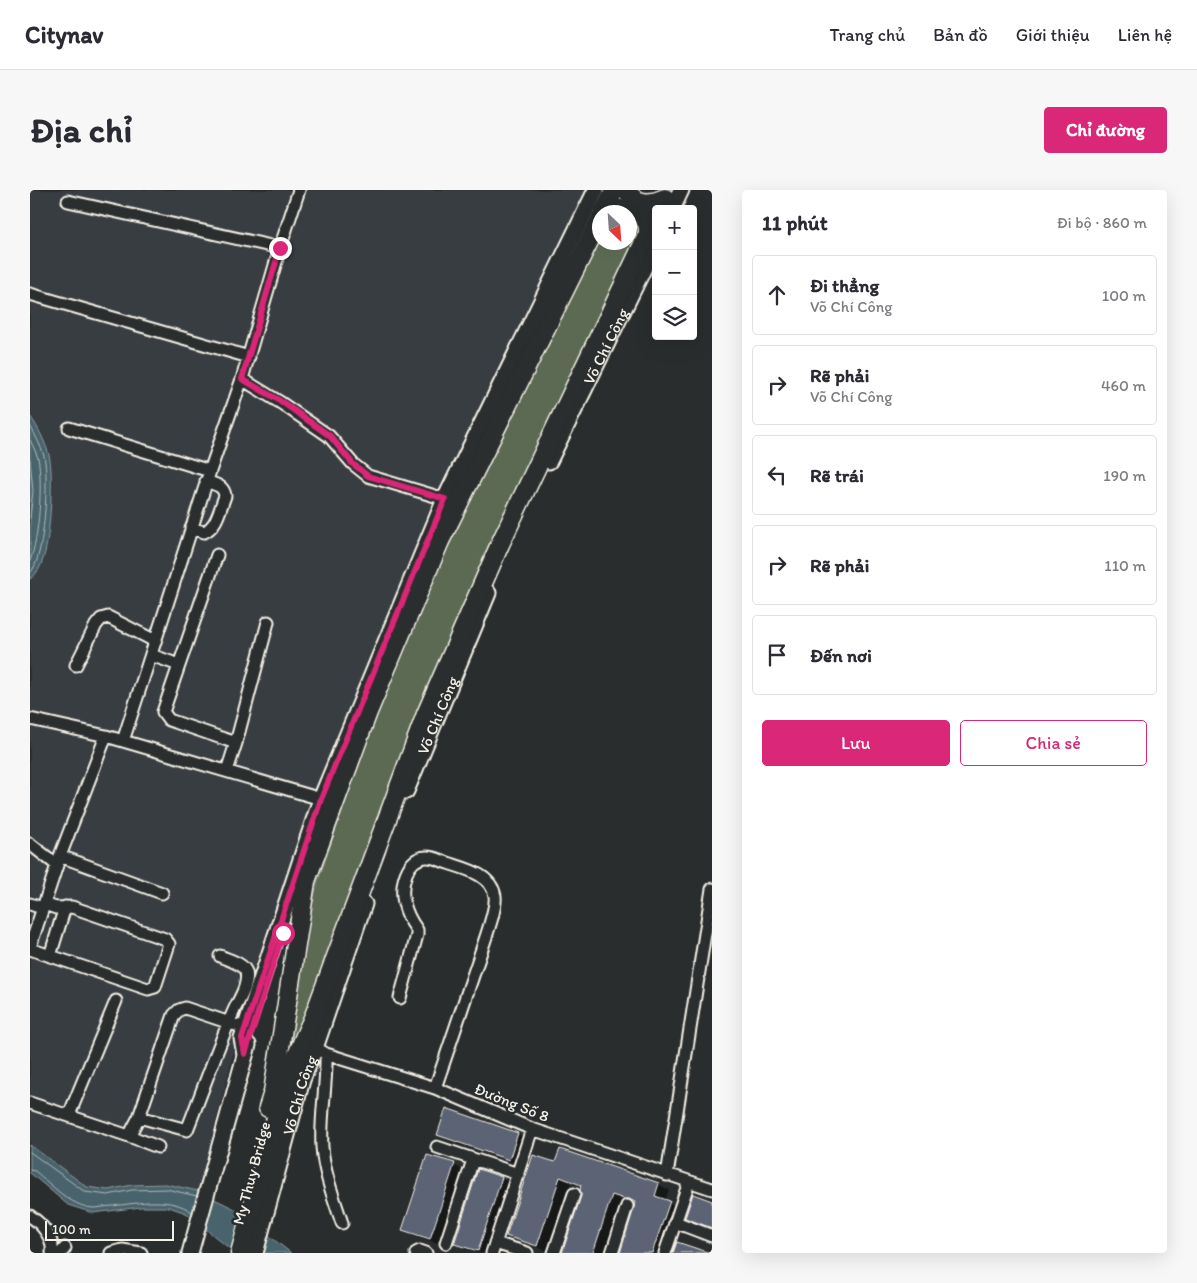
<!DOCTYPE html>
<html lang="vi">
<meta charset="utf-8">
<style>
:root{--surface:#fff;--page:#f7f7f7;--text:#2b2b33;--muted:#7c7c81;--line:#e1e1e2;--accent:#db2777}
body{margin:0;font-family:Itim,sans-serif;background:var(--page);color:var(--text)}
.controls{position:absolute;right:15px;top:15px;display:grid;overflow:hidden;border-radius:5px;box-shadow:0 5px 20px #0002}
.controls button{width:45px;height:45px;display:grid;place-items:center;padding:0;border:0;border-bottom:1px solid var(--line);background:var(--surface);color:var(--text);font:25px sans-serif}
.compass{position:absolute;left:562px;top:15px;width:45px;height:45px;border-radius:50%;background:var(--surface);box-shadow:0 5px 20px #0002;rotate:155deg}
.scale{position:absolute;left:15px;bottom:12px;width:129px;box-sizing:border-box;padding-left:5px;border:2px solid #f4f1e8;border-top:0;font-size:14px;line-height:18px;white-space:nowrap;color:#f4f1e8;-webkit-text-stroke:4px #2a2d2e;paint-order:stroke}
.stop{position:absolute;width:15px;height:15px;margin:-11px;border:4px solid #db2777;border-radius:50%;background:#fff}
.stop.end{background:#db2777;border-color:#fff;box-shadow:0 1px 5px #0008}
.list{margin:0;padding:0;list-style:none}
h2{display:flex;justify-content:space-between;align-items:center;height:65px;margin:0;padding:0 20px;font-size:21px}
h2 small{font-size:16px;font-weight:400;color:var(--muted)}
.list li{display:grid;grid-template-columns:32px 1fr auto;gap:15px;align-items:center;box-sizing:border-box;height:80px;margin:0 10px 10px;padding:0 10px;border:1px solid var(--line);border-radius:5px}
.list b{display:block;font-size:19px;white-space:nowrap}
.list p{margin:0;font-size:16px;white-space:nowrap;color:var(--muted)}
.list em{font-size:16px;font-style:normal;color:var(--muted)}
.actions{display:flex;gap:10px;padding:15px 20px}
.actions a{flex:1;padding:11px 0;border:1px solid var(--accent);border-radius:5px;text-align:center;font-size:18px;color:var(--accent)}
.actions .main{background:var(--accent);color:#fff}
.icon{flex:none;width:28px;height:28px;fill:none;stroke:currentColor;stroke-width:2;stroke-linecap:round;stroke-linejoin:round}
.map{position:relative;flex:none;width:682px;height:1063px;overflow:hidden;border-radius:5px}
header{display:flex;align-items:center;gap:30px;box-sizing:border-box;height:70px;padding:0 25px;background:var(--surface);border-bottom:1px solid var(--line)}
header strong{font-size:24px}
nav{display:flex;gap:28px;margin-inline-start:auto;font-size:18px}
.intro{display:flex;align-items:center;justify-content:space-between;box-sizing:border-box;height:120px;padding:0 30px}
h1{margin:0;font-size:35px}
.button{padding:12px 22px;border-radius:5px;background:var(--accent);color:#fff;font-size:18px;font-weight:700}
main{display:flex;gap:30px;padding:0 30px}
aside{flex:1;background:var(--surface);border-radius:5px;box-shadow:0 5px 20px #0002}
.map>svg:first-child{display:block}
.built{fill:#393d43}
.green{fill:#5b6a52;stroke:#a8ae9d}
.water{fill:#48646d;stroke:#8d9c9e}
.shadow{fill:#0007}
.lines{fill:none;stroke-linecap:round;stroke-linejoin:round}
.shore{stroke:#afb9b7;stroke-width:1}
.building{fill:#5b6374;stroke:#f4f1e8}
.minor-casing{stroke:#f4f1e8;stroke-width:15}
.major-casing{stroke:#f4f1e8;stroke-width:19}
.highway-casing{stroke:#f4f1e8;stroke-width:21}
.minor{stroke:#2a2d2e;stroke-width:11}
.major{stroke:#2a2d2e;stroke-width:15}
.highway{stroke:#2a2d2e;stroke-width:18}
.route{stroke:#db2777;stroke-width:6}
.labels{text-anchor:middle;stroke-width:5;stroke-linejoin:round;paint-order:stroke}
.street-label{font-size:16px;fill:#f4f1e8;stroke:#2a2d2e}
</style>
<header>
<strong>Citynav</strong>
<nav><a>Trang chủ</a><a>Bản đồ</a><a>Giới thiệu</a><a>Liên hệ</a></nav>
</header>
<div class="intro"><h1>Địa chỉ</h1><a class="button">Chỉ đường</a></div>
<main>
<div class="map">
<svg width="682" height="1063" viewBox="0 0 682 1063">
<rect width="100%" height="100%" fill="#2a2d2e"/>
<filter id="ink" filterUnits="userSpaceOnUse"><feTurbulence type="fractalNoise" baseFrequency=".02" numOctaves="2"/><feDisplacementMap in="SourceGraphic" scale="10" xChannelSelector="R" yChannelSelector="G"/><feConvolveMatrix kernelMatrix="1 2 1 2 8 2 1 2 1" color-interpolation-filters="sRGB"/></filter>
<g filter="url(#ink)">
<path class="built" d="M0,0H558L206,853L168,1001L136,994L102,995L78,1000L57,997L0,955Z"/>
<path class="green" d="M600,26L614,34L589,98L254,873L269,777L287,693L350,514L422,335L569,42L570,52H600Z"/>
<path class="water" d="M0,226C8,237 15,252 19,265C24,284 20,348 14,366C11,376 8,383 0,389Z
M0,955L57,997L78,1000L102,995L136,994L168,1001L203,1018L261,1063H205L156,1023L139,1017H111L63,1023L38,1015L0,983Z"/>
<path class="shadow" d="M408,944H488L499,950L490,975L419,951Z
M526,974L628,994L639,1000L635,1011L649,1018L634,1063H591L606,1013L593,1010L575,1063H533L552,1007V996L541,992L518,1061L488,1051L478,1045Z
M424,975L435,981L411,1054L385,1046L374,1039Z
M472,988L483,994L460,1063H448L436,1059L425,1053Z
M682,1012V1039L656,1027Z"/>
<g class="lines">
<path class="shore" d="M0,235C5,245 11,256 14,266C19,286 15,370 0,383
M0,250C3,256 6,262 8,268C13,292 9,349 0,371
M0,269L3,301L0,328
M0,962L55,1002L78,1005L102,1000L136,999L167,1006
M0,980L5,981C22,995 40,1016 63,1018C69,1018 77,1016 83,1016C108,1013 141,1006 162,1022"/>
</g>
<path class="building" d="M416,918L488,943L479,970L407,945Z
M530,959L629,993L625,1006L640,1011L622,1063H590L604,1018L605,1012L599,1009H594L582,1005L563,1063H532L551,1006L550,999L551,995L530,987L507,1056L476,1046L503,965L525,972Z
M397,965L425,973L400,1049L372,1040Z
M448,979L472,987L448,1061L424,1054Z
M663,1004L682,1011V1038L655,1028Z
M647,1052L677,1062V1063H643Z"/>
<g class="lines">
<defs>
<path id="minor" d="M38,11L250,58
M0,104L219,167
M212,189L251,213L299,246L323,274L338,286L415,309
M39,238L180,281
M161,338L174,342C187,337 190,318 195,306C194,295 185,295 176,291
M187,365L133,522L139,530L206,553
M121,465L149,475
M46,475L66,435L71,429L78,427L125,451
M0,529L76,546L291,609
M93,551L180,281L212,189L250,58L269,0
M197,581L206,553L238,432
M0,654L27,675
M30,666L132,703
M0,714L12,718
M0,757L30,666L76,546
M0,759L118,799L125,797L139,754L135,749L42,717L26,718L14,714
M20,766L35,717
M370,808L387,745V740C381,732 376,722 374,713C370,696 376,668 396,667C403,666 411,671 418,673C436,679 461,684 465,706C467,720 453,754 449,768C434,812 420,855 405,898
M280,854L296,864L405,898L502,939L682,999
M296,864C297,895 290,926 292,957C294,983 304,1009 312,1033
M0,913L99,946L109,927L157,940C173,900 187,858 205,818C210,808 219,794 216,782C213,773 198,770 190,766
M39,925L86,811
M109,927L144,825L149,820L155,818L215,838
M99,946L128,957
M407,957L488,984
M637,985L682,699
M0,1026C12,1034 24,1048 22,1063
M645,1032L682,1046
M416,1053L443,970
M465,1053L497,1063
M31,1063L35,1058
M81,1063L92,1060L111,1063
M386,1063L390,1061L396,1063
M462,1063L502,939
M524,1063L544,1004
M582,1063L597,1016
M635,1063L659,992"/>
<g id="major">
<path d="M642,19L651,0"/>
<path id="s1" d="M519,271L626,53"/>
<path id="s2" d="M376,601L458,403"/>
<path d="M215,864L212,848L291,609L415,309L566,0"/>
<path d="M160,1063L218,855"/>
<path id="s3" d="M225,1063L272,890L285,858L334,714"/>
</g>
<path id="highway" d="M596,0C606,15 620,15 635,8
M573,22L585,0
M576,22C587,16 610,18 616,32C618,35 618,40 618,44
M238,918L243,902L276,691L338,522L410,351L570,29
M210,1063C232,984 248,900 284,826L396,524L470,354L626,27"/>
</defs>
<use href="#minor" class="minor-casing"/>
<use href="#major" class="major-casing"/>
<use href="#highway" class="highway-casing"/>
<use href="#minor" class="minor"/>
<use href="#major" class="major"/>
<use href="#highway" class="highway"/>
</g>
</g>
<g class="lines" filter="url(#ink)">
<path class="route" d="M250,58L212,189L252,212L300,246L323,274L338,286L415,309L291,609L212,848L215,864L253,743"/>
</g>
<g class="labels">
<g class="street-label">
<text dy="6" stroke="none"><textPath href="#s1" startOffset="128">Võ Chí Công</textPath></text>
<text dy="6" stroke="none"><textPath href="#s2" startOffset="82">Võ Chí Công</textPath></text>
<text dy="6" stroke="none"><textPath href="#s3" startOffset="164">Võ Chí Công</textPath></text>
<text transform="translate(482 912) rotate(22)" y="6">Đường Số 8</text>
<text transform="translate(221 983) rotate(-75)" y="6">My Thuy Bridge</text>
</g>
</g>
</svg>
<div class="controls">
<button>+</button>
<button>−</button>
<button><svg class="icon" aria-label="layers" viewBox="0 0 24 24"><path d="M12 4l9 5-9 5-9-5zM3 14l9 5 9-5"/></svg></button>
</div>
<svg class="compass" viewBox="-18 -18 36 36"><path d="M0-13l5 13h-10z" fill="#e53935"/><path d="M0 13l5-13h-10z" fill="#7c7c81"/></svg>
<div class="scale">100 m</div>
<div class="stop" style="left:253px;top:743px"></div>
<div class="stop end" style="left:250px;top:58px"></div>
</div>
<aside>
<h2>11 phút<small>Đi bộ · 860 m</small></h2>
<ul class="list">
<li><svg class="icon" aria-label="ahead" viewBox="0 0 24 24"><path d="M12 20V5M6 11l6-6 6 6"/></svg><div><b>Đi thẳng</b><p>Võ Chí Công</p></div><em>100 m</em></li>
<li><svg class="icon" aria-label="right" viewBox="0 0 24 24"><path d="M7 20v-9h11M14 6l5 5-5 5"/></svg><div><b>Rẽ phải</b><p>Võ Chí Công</p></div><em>460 m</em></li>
<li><svg class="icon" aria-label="left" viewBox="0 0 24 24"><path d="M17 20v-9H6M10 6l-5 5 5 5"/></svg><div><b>Rẽ trái</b></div><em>190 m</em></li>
<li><svg class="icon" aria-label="right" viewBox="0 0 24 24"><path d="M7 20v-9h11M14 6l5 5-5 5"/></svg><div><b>Rẽ phải</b></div><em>110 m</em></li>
<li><svg class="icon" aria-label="arrive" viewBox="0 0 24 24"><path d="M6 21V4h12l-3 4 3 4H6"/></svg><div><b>Đến nơi</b></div></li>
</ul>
<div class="actions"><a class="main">Lưu</a><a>Chia sẻ</a></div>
</aside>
</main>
